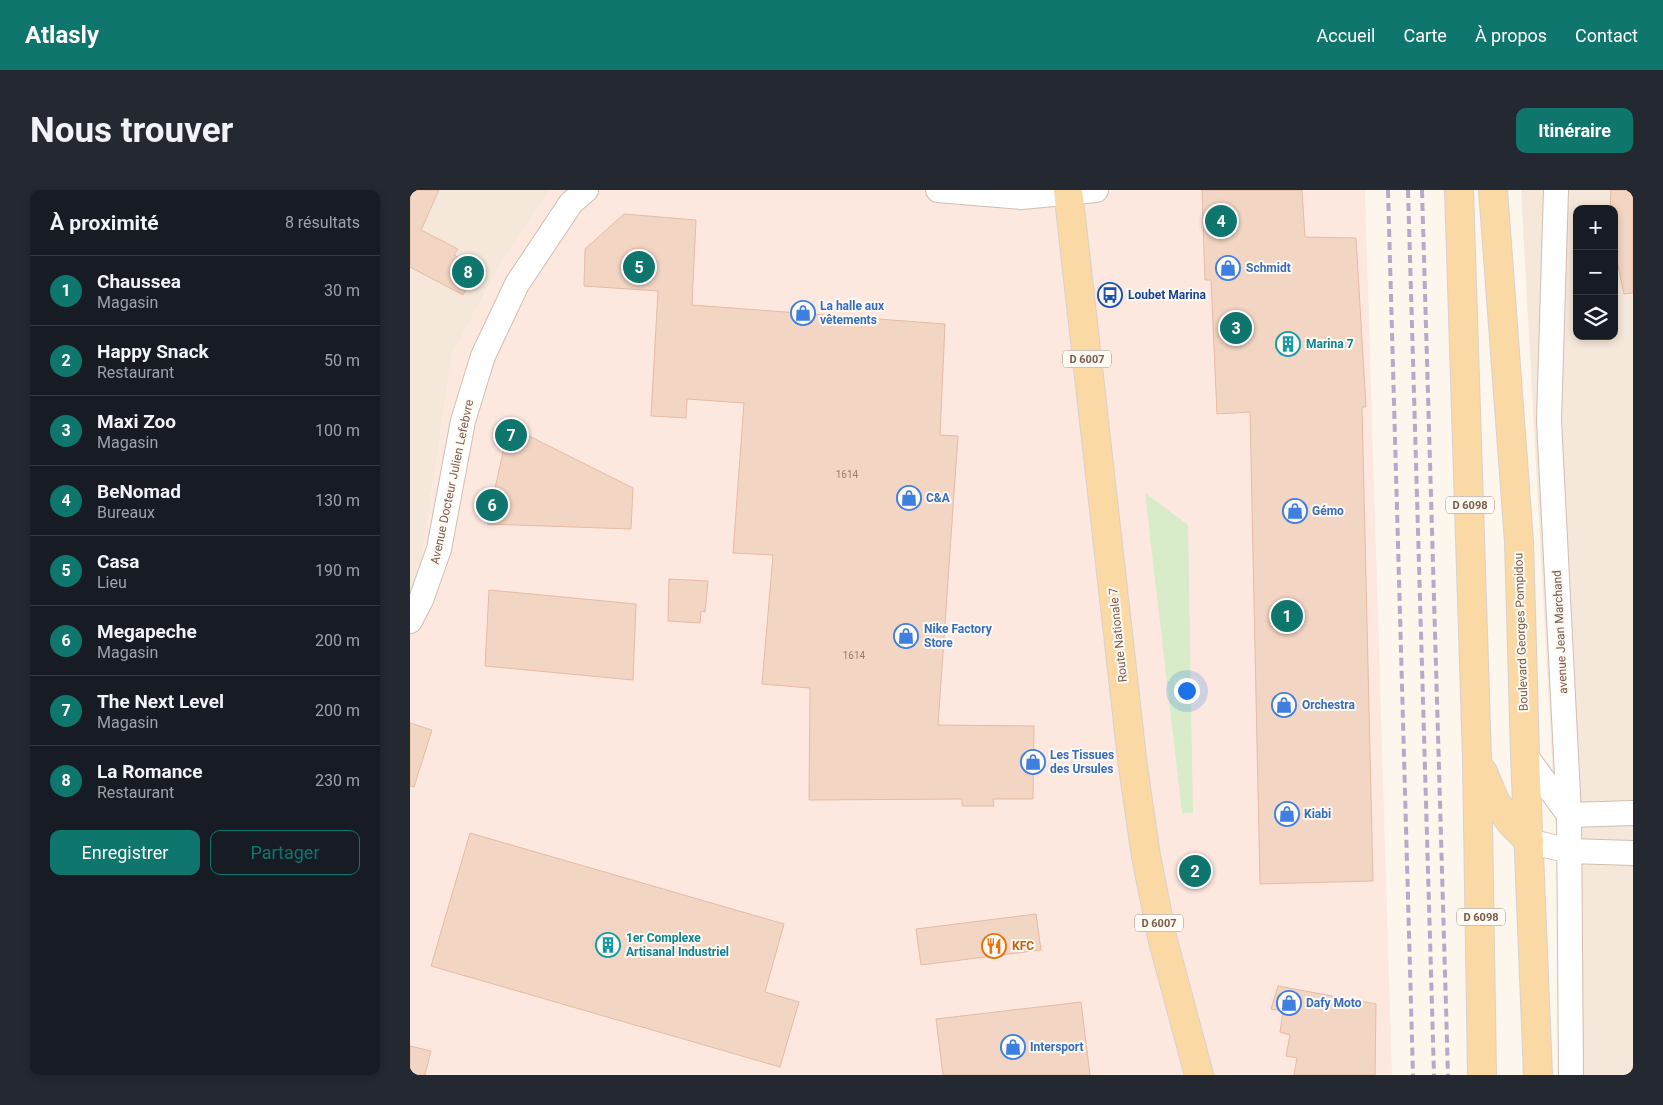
<!DOCTYPE html>
<html lang="fr">
<meta charset="utf-8">
<style>
:root{--surface:#171b24;--page:#242831;--text:#f1f3f6;--muted:#9ea1a6;--line:#363941;--accent:#0f766e}
body{margin:0;font-family:Roboto,sans-serif;background:var(--page);color:var(--text)}
.controls{position:absolute;right:15px;top:15px;display:grid;overflow:hidden;border-radius:10px;box-shadow:0 2px 8px #0003}
.controls button{width:45px;height:45px;display:grid;place-items:center;padding:0;border:0;border-bottom:1px solid var(--line);background:var(--surface);color:var(--text);font:25px sans-serif}
.you{position:absolute;left:776px;top:500px;width:18px;height:18px;margin:-12px;border:4px solid #fff;border-radius:50%;background:#1a73e8;box-shadow:0 0 0 8px #1a73e833}
.badge{display:grid;place-items:center;width:32px;height:32px;border-radius:50%;background:var(--accent);color:#fff;font-size:16px;font-weight:700}
.pin{position:absolute;translate:-50% -50%;border:2px solid #fff;box-shadow:0 1px 5px #0006}
.list{margin:0;padding:0;list-style:none}
h2{display:flex;justify-content:space-between;align-items:center;height:65px;margin:0;padding:0 20px;font-size:21px}
h2 small{font-size:16px;font-weight:400;color:var(--muted)}
.list li{display:grid;grid-template-columns:32px 1fr auto;gap:15px;align-items:center;box-sizing:border-box;height:70px;padding:0 20px;border-top:1px solid var(--line)}
.list b{display:block;font-size:19px;white-space:nowrap}
.list p{margin:0;font-size:16px;white-space:nowrap;color:var(--muted)}
.list em{font-size:16px;font-style:normal;color:var(--muted)}
.actions{display:flex;gap:10px;padding:15px 20px}
.actions a{flex:1;padding:11px 0;border:1px solid var(--accent);border-radius:10px;text-align:center;font-size:18px;color:var(--accent)}
.actions .main{background:var(--accent);color:#fff}
.icon{flex:none;width:28px;height:28px;fill:none;stroke:currentColor;stroke-width:2;stroke-linecap:round;stroke-linejoin:round}
.map{position:relative;flex:none;width:1223px;height:885px;overflow:hidden;border-radius:10px}
header{display:flex;align-items:center;gap:30px;box-sizing:border-box;height:70px;padding:0 25px;background:var(--accent);color:#fff}
header strong{font-size:24px}
nav{display:flex;gap:28px;margin-inline-start:auto;font-size:18px}
.intro{display:flex;align-items:center;justify-content:space-between;box-sizing:border-box;height:120px;padding:0 30px}
h1{margin:0;font-size:35px}
.button{padding:12px 22px;border-radius:10px;background:var(--accent);color:#fff;font-size:18px;font-weight:700}
main{display:flex;gap:30px;padding:0 30px}
aside{flex:1;background:var(--surface);border-radius:10px;box-shadow:0 2px 8px #0003}
.map>svg:first-child{display:block}
.residential{fill:#f5e8da;fill-rule:evenodd}
.commercial{fill:#fde8e0}
.green{fill:#d8ecc9}
.building{fill:#f3d5c3;stroke:#e6bba3}
.lines{fill:none;stroke-linecap:round;stroke-linejoin:round}
.minor-casing{stroke:#d1beb0;stroke-width:26}
.major-casing{stroke:#dad1cd;stroke-width:30}
.minor{stroke:#fff;stroke-width:24}
.major{stroke:#fbd9a5;stroke-width:28}
.rail{stroke:#b9a8c9;stroke-width:4;stroke-dasharray:8 5;stroke-linecap:butt}
.labels{text-anchor:middle;stroke-width:4;stroke-linejoin:round;paint-order:stroke}
.number-label{font-size:10px;fill:#987a6a}
.shield{fill:#fffaf3;stroke:#a28b7f;stroke-width:1}
.shield-label{font-size:11px;font-weight:bold;fill:#7a5c4d}
.shop-label{font-size:12px;font-weight:bold;fill:#366cbe;stroke:#fffaf3;text-anchor:start}
.transit-label{font-size:12px;font-weight:bold;fill:#164399;stroke:#fffaf3;text-anchor:start}
.culture-label{font-size:12px;font-weight:bold;fill:#0d838f;stroke:#fffaf3;text-anchor:start}
.street-label{font-size:12px;fill:#7a5c4d;stroke:#fffaf3}
.food-label{font-size:12px;font-weight:bold;fill:#c56008;stroke:#fffaf3;text-anchor:start}
</style>
<header>
<strong>Atlasly</strong>
<nav><a>Accueil</a><a>Carte</a><a>À propos</a><a>Contact</a></nav>
</header>
<div class="intro"><h1>Nous trouver</h1><a class="button">Itinéraire</a></div>
<main>
<aside>
<h2>À proximité<small>8 résultats</small></h2>
<ul class="list">
<li><span class="badge">1</span><div><b>Chaussea</b><p>Magasin</p></div><em>30 m</em></li>
<li><span class="badge">2</span><div><b>Happy Snack</b><p>Restaurant</p></div><em>50 m</em></li>
<li><span class="badge">3</span><div><b>Maxi Zoo</b><p>Magasin</p></div><em>100 m</em></li>
<li><span class="badge">4</span><div><b>BeNomad</b><p>Bureaux</p></div><em>130 m</em></li>
<li><span class="badge">5</span><div><b>Casa</b><p>Lieu</p></div><em>190 m</em></li>
<li><span class="badge">6</span><div><b>Megapeche</b><p>Magasin</p></div><em>200 m</em></li>
<li><span class="badge">7</span><div><b>The Next Level</b><p>Magasin</p></div><em>200 m</em></li>
<li><span class="badge">8</span><div><b>La Romance</b><p>Restaurant</p></div><em>230 m</em></li>
</ul>
<div class="actions"><a class="main">Enregistrer</a><a>Partager</a></div>
</aside>
<div class="map">
<svg width="1223" height="885" viewBox="0 0 1223 885">
<rect width="100%" height="100%" fill="#fdf6ec"/>
<path class="residential" d="M0,0H140L91,73L42,165L7,402L0,422Z
M1111,0H1223V885H1158L1148,678ZM1167,19H1204V146H1167Z"/>
<path class="commercial" d="M140,0H955L982,885H0V422L7,402L42,165L91,73Z"/>
<path class="green" d="M735,303L778,335L783,623H772Z"/>
<path class="building" d="M0,0H29L11,40L48,59L44,65L68,79L53,105L0,77Z
M792,0H892L895,47L946,48L956,217H952L963,691L850,694L840,222L807,224L801,90H795Z
M1201,0H1223V103L1214,104L1204,57V19H1200Z
M214,24L286,30L282,115L535,134L530,245L548,246L528,535L624,536L623,609H583L584,616H552V609L399,610L400,498L352,494L363,365L323,363L334,213L277,209L276,228L241,226L248,101L174,96L175,59Z
M98,240L113,243L223,298L221,339L77,334Z
M259,389L298,391L295,422L291,421L290,433L258,431Z
M79,400L226,414L223,490L75,476Z
M0,533L22,540L4,597L0,596Z
M60,643L374,734L355,802L389,812L370,877L21,776Z
M626,724L631,760L511,775L506,739Z
M868,796L966,814L965,885H884L887,868L876,866L880,845L870,842L873,821L861,819Z
M671,812L680,885H533L526,829Z
M0,856L21,861L15,885H0Z"/>
<g class="lines">
<defs>
<path id="minor" d="M528,0L611,7L686,0
M1146,0L1139,230L1159,625L1161,885
M0,431L11,410L29,359L53,231L73,166L107,94L161,13L176,0
M1115,565L1159,625
M1159,625L1223,623
M1119,651L1159,661L1223,663"/>
<path id="major" d="M658,0L723,577L736,666L752,747L789,885
M1049,0L1067,569L1072,885
M1083,0L1109,352L1115,565L1128,885
M1073,582L1085,611L1101,633L1119,651"/>
</defs>
<use href="#minor" class="minor-casing"/>
<use href="#major" class="major-casing"/>
<use href="#minor" class="minor"/>
<use href="#major" class="major"/>
<path class="rail" d="M978,0L1003,885
M998,0L1024,885
M1012,0L1038,885"/>
</g>
<defs>
<symbol id="shop-ring" viewBox="-11 -11 22 22"><circle r="9.5" fill="#fffaf3" stroke="#3f7fe0" stroke-width="1.5"/><path d="M-5-2.5h2.3a2.7 3.5 0 0 1 5.4 0H5L5.5 6h-11ZM-1.5-2.5h3a1.5 2.3 0 0 0-3 0Z" fill="#3f7fe0"/></symbol>
<symbol id="bus-ring" viewBox="-11 -11 22 22"><circle r="9.5" fill="#fffaf3" stroke="#1a4fb4" stroke-width="1.5"/><path d="M-5-6H5V4H4V6H2V4H-2V6H-4V4H-5ZM-3.5-4V0h7V-4ZM-3.5 1.2v1.5H-2V1.2ZM2 1.2v1.5H3.5V1.2Z" fill="#1a4fb4"/></symbol>
<symbol id="building-ring" viewBox="-11 -11 22 22"><circle r="9.5" fill="#fffaf3" stroke="#0f9aa8" stroke-width="1.5"/><path d="M-4-6H4V6H1V3H-1V6H-4ZM-2.5-4.3h1.7v1.8h-1.7ZM.8-4.3h1.7v1.8H.8ZM-2.5-1h1.7V.8h-1.7ZM.8-1h1.7V.8H.8Z" fill="#0f9aa8"/></symbol>
<symbol id="restaurant-ring" viewBox="-11 -11 22 22"><circle r="9.5" fill="#fffaf3" stroke="#e8710a" stroke-width="1.5"/><path d="M-5-6h1v4h1v-4h1v4h1v-4h1v5L-1.5 .5V6h-2V.5L-5-1ZM5-6V6H3V1.5H1.5Q1.5-4 5-6Z" fill="#e8710a"/></symbol>
</defs>
<g fill-rule="evenodd">
<use href="#shop-ring" x="804" y="64" width="28" height="28"/>
<use href="#bus-ring" x="686" y="91" width="28" height="28"/>
<use href="#shop-ring" x="379" y="109" width="28" height="28"/>
<use href="#building-ring" x="864" y="140" width="28" height="28"/>
<use href="#shop-ring" x="485" y="294" width="28" height="28"/>
<use href="#shop-ring" x="871" y="307" width="28" height="28"/>
<use href="#shop-ring" x="482" y="432" width="28" height="28"/>
<use href="#shop-ring" x="860" y="501" width="28" height="28"/>
<use href="#shop-ring" x="609" y="558" width="28" height="28"/>
<use href="#shop-ring" x="863" y="610" width="28" height="28"/>
<use href="#building-ring" x="184" y="741" width="28" height="28"/>
<use href="#restaurant-ring" x="570" y="742" width="28" height="28"/>
<use href="#shop-ring" x="865" y="799" width="28" height="28"/>
<use href="#shop-ring" x="589" y="843" width="28" height="28"/>
</g>
<g class="labels">
<g class="number-label">
<text x="437" y="288">1614</text>
<text x="444" y="469">1614</text>
</g>
<g class="shield">
<rect x="653" y="160.5" width="48" height="17" rx="4"/>
<rect x="1036" y="306.5" width="48" height="17" rx="4"/>
<rect x="1047" y="718.5" width="48" height="17" rx="4"/>
<rect x="725" y="724.5" width="48" height="17" rx="4"/>
</g>
<g class="shield-label">
<text x="677" y="173">D 6007</text>
<text x="1060" y="319">D 6098</text>
<text x="1071" y="731">D 6098</text>
<text x="749" y="737">D 6007</text>
</g>
<g class="shop-label">
<text x="836" y="82">Schmidt</text>
<text x="410" y="120">La halle aux<tspan x="410" dy="14">vêtements</tspan></text>
<text x="516" y="312">C&amp;A</text>
<text x="902" y="325">Gémo</text>
<text x="514" y="443">Nike Factory<tspan x="514" dy="14">Store</tspan></text>
<text x="892" y="519">Orchestra</text>
<text x="640" y="569">Les Tissues<tspan x="640" dy="14">des Ursules</tspan></text>
<text x="894" y="628">Kiabi</text>
<text x="896" y="817">Dafy Moto</text>
<text x="620" y="861">Intersport</text>
</g>
<g class="transit-label">
<text x="718" y="109">Loubet Marina</text>
</g>
<g class="culture-label">
<text x="896" y="158">Marina 7</text>
<text x="216" y="752">1er Complexe<tspan x="216" dy="14">Artisanal Industriel</tspan></text>
</g>
<g class="street-label">
<text transform="translate(42 292) rotate(-78)" y="4">Avenue Docteur Julien Lefebvre</text>
<text transform="translate(1111 442) rotate(-92)" y="4">Boulevard Georges Pompidou</text>
<text transform="translate(1150 442) rotate(-93)" y="4">avenue Jean Marchand</text>
<text transform="translate(708 445) rotate(-96)" y="4">Route Nationale 7</text>
</g>
<g class="food-label">
<text x="602" y="760">KFC</text>
</g>
</g>
</svg>
<div class="controls">
<button>+</button>
<button>−</button>
<button><svg class="icon" aria-label="layers" viewBox="0 0 24 24"><path d="M12 4l9 5-9 5-9-5zM3 14l9 5 9-5"/></svg></button>
</div>
<div class="you"></div>
<div class="pin badge" style="left:877px;top:426px">1</div>
<div class="pin badge" style="left:785px;top:681px">2</div>
<div class="pin badge" style="left:826px;top:138px">3</div>
<div class="pin badge" style="left:811px;top:31px">4</div>
<div class="pin badge" style="left:229px;top:77px">5</div>
<div class="pin badge" style="left:82px;top:315px">6</div>
<div class="pin badge" style="left:101px;top:245px">7</div>
<div class="pin badge" style="left:58px;top:82px">8</div>
</div>
</main>
